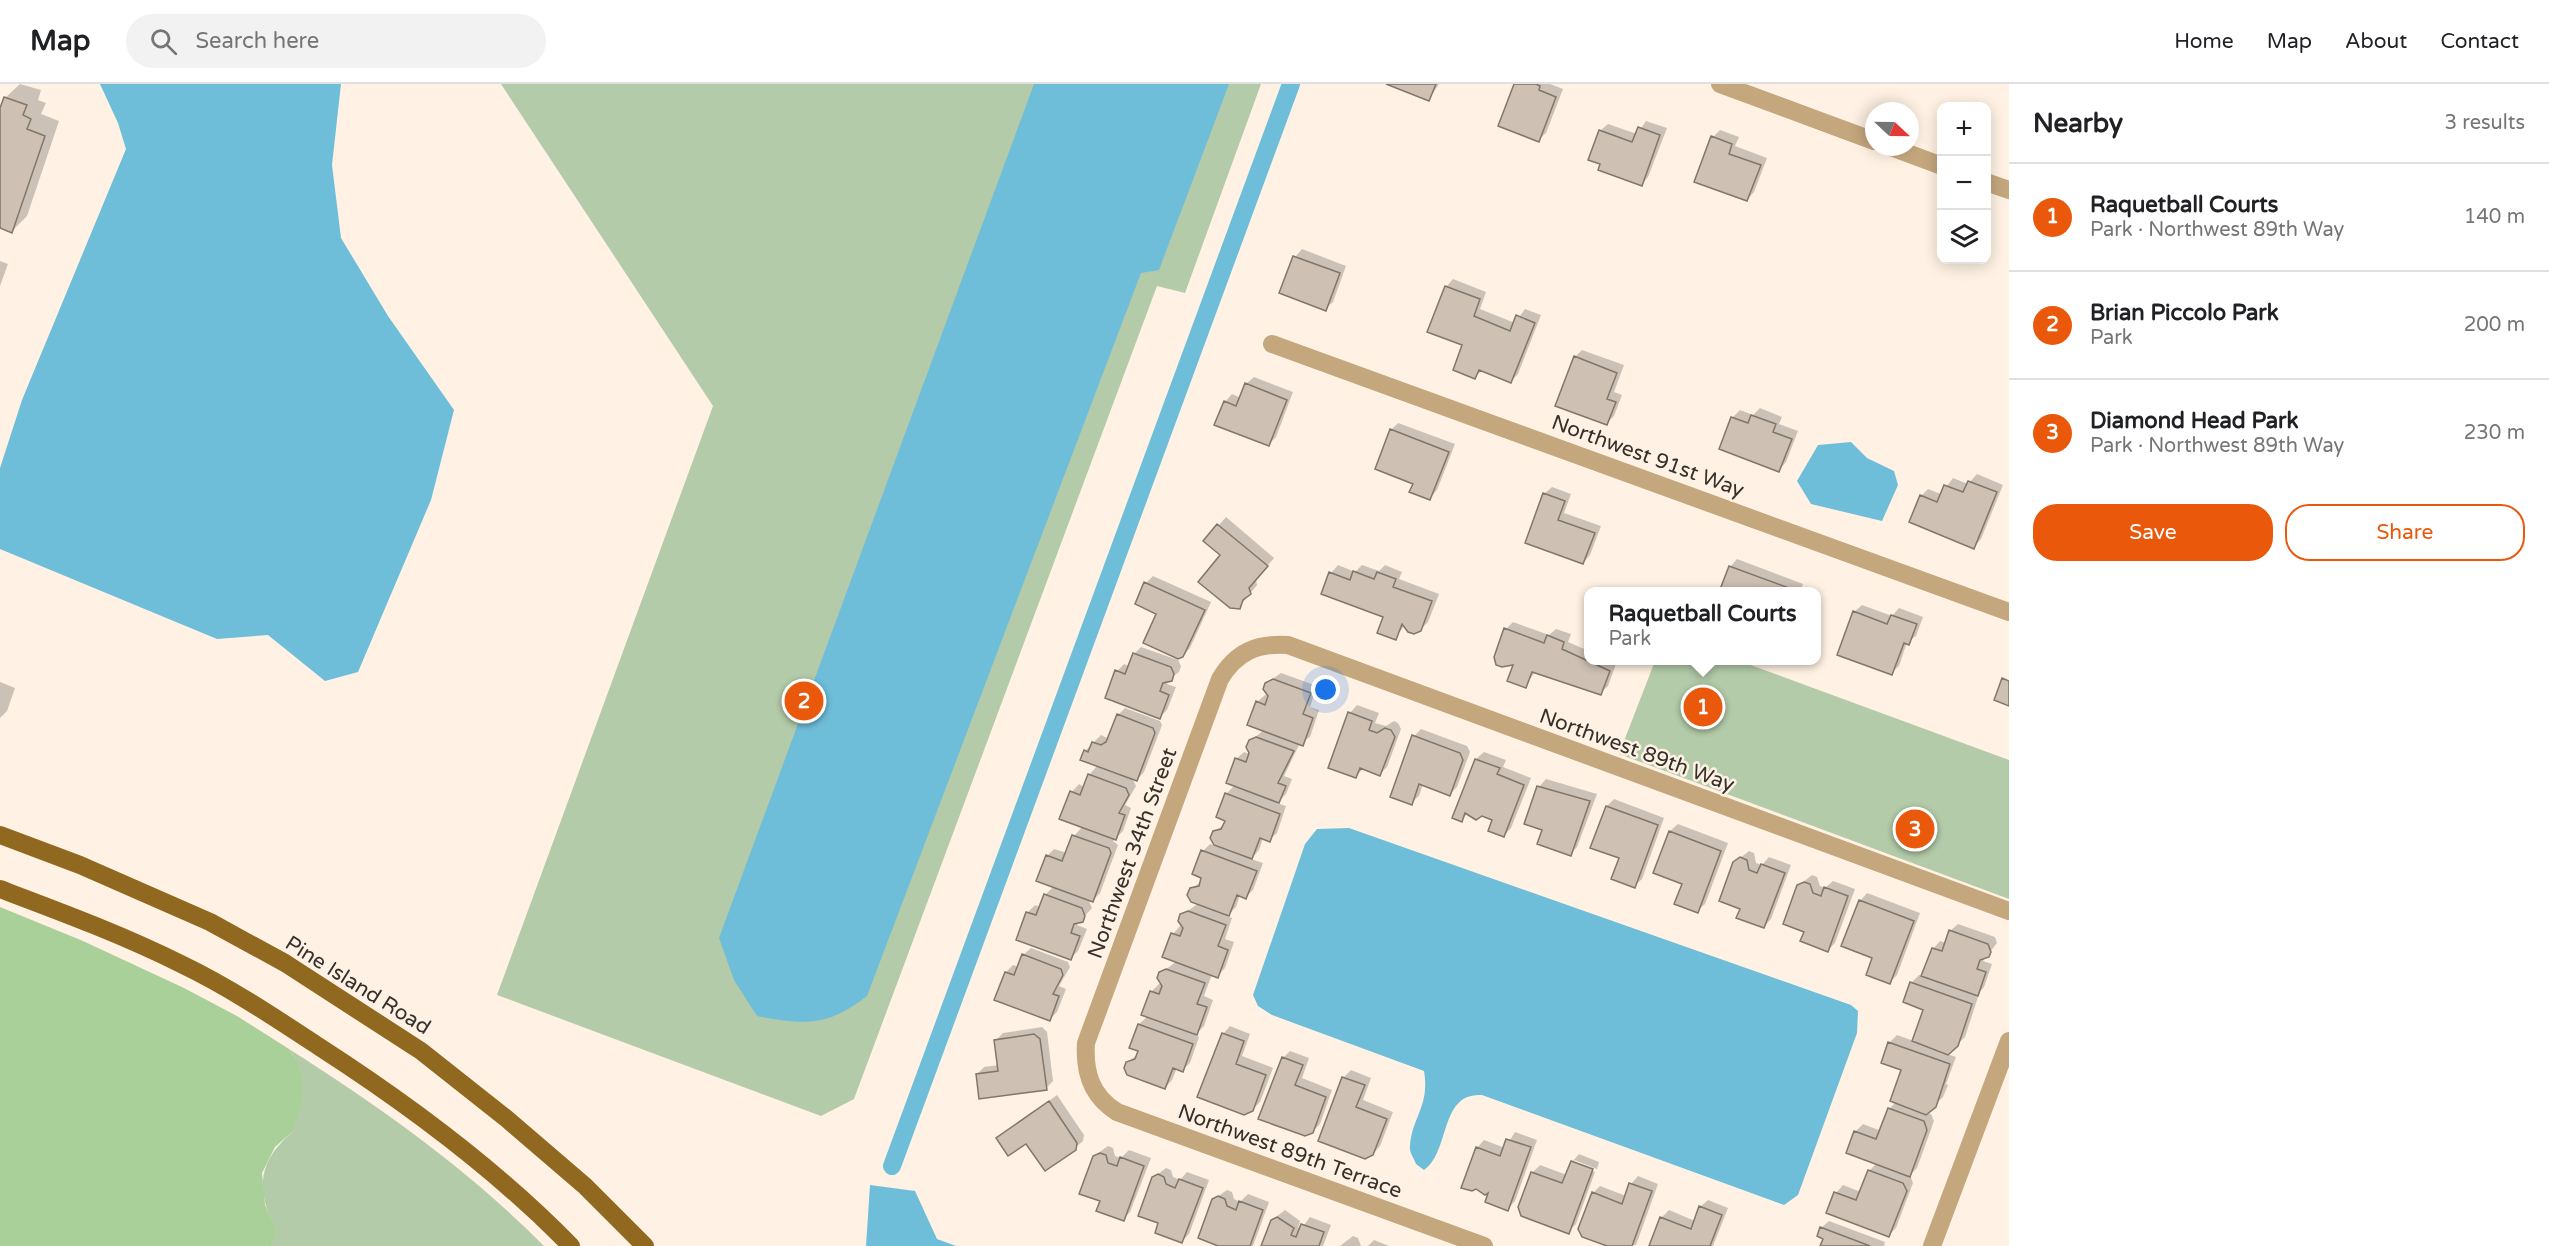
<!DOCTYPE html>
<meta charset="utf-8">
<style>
:root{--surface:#fff;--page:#f2f2f2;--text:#202124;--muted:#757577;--line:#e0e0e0;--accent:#ea580c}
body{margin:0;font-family:"Varela Round",sans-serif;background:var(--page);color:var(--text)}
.controls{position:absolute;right:18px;top:18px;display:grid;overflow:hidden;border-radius:12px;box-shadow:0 3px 15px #0003}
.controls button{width:54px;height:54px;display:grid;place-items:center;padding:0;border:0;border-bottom:2px solid var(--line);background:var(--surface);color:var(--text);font:30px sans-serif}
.compass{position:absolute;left:1865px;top:18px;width:54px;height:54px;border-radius:50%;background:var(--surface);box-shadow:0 3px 15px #0003;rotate:112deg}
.you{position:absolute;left:1326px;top:606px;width:21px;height:21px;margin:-15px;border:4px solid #fff;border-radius:50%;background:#1a73e8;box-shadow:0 0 0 9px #1a73e833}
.badge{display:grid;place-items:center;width:39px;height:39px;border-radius:50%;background:var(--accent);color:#fff;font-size:20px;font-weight:700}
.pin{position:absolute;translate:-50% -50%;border:3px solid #fff;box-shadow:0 2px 6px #0006}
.popup{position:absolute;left:1584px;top:503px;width:237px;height:78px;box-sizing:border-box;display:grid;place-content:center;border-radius:12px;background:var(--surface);filter:drop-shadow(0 2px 4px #0005);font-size:20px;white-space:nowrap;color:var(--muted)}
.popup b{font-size:22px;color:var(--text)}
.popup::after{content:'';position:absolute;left:50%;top:100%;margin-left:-12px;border:12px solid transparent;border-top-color:var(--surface)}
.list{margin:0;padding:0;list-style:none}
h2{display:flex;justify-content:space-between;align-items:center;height:78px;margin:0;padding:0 24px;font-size:26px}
h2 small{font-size:20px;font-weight:400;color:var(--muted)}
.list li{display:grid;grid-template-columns:39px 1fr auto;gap:18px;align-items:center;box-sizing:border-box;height:108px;padding:0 24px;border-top:2px solid var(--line)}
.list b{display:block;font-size:22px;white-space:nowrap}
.list p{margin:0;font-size:20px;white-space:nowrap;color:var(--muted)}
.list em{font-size:20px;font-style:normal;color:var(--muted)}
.actions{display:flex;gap:12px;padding:18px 24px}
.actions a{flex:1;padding:14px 0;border:2px solid var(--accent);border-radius:24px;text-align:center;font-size:21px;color:var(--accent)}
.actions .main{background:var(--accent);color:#fff}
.icon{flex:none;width:33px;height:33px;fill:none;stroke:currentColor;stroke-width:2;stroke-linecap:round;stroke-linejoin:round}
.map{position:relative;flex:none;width:2009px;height:1162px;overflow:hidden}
header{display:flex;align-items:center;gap:36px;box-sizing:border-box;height:84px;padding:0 30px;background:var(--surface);border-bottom:2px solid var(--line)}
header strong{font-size:28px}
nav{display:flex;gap:33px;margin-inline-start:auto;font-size:21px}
.search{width:420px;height:54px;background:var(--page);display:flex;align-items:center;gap:15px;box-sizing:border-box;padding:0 21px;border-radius:33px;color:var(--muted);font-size:22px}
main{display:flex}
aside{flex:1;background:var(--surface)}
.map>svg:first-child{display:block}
.green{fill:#b3cba9}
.forest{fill:#a9d098}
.water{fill:#6ebed9}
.shadow{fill:#0003}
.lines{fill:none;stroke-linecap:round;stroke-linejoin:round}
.canal{stroke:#6ebed9;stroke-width:18}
.building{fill:#cec1b3;stroke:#817669;stroke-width:1.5}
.minor{stroke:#c4a77d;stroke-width:18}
.major{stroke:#90681f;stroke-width:18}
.labels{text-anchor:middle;stroke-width:5;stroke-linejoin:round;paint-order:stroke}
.street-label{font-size:21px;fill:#35302a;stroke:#fff2e4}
</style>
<header>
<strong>Map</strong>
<div class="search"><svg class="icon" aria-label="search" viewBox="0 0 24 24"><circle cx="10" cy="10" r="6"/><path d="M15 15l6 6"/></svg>Search here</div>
<nav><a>Home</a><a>Map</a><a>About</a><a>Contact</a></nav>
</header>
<main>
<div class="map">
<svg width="2009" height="1162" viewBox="0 0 2009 1162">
<rect width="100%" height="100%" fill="#fff2e4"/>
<path class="green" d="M501,0H1261L1185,209L1157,202L854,1015L821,1032L497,911L713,322Z
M1737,576L2009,676V815L1619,670L1655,577Z
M289,965C380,1023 468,1085 544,1162H271C277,1143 271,1140 266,1122C257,1089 268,1070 292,1048L296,975Z"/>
<path class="forest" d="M0,823L83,857L184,904L237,932L289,965L296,975L303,998L301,1022L292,1048L275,1063L262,1089L265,1121L276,1148L271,1162H0Z"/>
<path class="water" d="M100,0H341L332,81L341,154L388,232L454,326L431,416L358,588L325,597L268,551L217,555L0,465V384L22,316L126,65L118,39Z
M1034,0H1229L1159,186L1141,189L867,912C827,943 805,941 757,932L734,896L719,854Z
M1851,358L1867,374L1894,387L1898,401L1882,437L1811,420L1797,397L1818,361Z
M1349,744L1851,921L1858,927L1857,949L1798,1111L1784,1121L1482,1011C1439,1008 1451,1067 1424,1086L1416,1080C1414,1074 1409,1069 1410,1062C1412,1033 1430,1022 1424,987L1272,931L1258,922L1253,911L1305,760L1317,745Z
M870,1101L915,1107L937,1155L956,1162H866Z"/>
<path class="shadow" d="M20,0L41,6L38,16L46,19L41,30L59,37L27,132L12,147L0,143V31L5,14Z
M1390,0H1439L1429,15Z
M1515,0H1550L1563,5L1546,49L1538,56Z
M1646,37L1667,44L1648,93L1641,101L1602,79L1600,47L1608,40L1637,50Z
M1720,46L1739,53L1735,62L1767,74L1754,108L1747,116L1713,53Z
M1302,165L1346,182L1333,218L1325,225L1295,173Z
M0,177L8,180L0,202Z
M1453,195L1486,208L1480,225L1515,239L1525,225L1541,231L1518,290L1511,297L1482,286L1475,293L1446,203Z
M1582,266L1624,281L1614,308L1622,311L1614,332L1607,339L1575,273Z
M1254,293L1293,308L1276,353L1268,361L1225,318L1232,310L1241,314L1246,300Z
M1760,324L1782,333L1779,340L1798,347L1786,378L1779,386L1732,334L1740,326L1753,331Z
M1398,339L1455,360L1437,406L1430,414L1391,346Z
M1977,390L2003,401L1981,455L1974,463L1921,412L1928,405L1941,410L1953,394L1968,400Z
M1552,403L1571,410L1564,429L1601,442L1590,471L1583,479L1527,458L1544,410Z
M1226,433L1274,474L1256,495L1257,501L1239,523L1222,471L1205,457Z
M1737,475L1803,500L1800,508H1721L1730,483Z
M1338,481L1355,488L1362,481L1379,487L1385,481L1402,488L1399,495L1439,510L1428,538L1420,546L1405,541L1395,554L1385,532L1331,489Z
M1153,492L1211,518L1190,564L1183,572L1158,529L1146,499Z
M1862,521L1892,532L1899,524L1923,533L1916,552L1907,558L1899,582L1891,589L1854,528Z
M1513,538L1549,551L1556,545L1571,550L1568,558L1589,567V576H1609L1616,580L1608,602L1600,609L1535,588L1525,602L1515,579L1506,545Z
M1141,563L1178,576L1181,582L1179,588L1168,596L1167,600L1176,603L1167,626L1160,633L1117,587L1124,580L1129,582L1134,570Z
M1281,589L1317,602L1310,623L1319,626L1310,653L1300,659L1284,692L1292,695L1286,710L1277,719L1286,722L1277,749L1269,756L1263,754L1259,766L1251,775L1263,779L1253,806L1246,813L1240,811L1236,823L1227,832L1232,834L1225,855L1234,858L1225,884L1217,892L1212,890L1204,912L1213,916L1204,942L1195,951L1199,953L1190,979L1182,986L1177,984L1172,996L1165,1004L1127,979L1138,970L1139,940L1148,932L1151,908L1159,900L1165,902L1161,889L1177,877L1173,850L1180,842L1185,844L1182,831L1199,819L1191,805L1202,797L1203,767L1210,760L1216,762L1212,754L1214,748L1225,740L1226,710L1235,701L1236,675L1244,668L1252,671L1250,657L1264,646L1257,618L1265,611L1271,613L1267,599Z
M0,598L15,604L7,627L0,634Z
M1357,621L1379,629L1375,639L1386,642L1394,637L1398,639L1401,645L1387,683L1380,690L1364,684L1356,692L1350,629Z
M1125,624L1160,637L1162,641L1144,688L1137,696L1132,694L1136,702L1125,721L1131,724L1123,747L1113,757L1118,761L1100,809L1093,816L1088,815L1092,824L1077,841L1087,845L1078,867L1071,874L1018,855L1028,828L1035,821L1040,823L1045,811L1054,802L1047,772L1054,765L1067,769L1074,752L1083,742L1072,708L1079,700L1084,703L1089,691L1098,681L1085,667L1101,651L1109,655L1118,631Z
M1421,645L1467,662L1470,668L1457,703L1450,710L1423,700L1419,712L1411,719L1414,652Z
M1484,668L1506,676L1503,683L1531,694L1511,744L1504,752L1494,735L1482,730L1468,729L1462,736L1454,733L1476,675Z
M1546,695L1597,710L1577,763L1570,770L1544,746L1539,703Z
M1614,715L1664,734L1642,795L1634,802L1621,774L1607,722Z
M1678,740L1728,759L1705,820L1697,827L1684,799L1655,788L1670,747Z
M1749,767L1754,769L1756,779L1762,781L1769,773L1791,781L1771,835L1764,843L1742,824L1734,779Z
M1812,791L1817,793L1820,802L1825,804L1833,797L1855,805L1835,859L1828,866L1798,802Z
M1867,809L1920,829L1897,891L1890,898L1874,873L1860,817Z
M1958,840L1995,853L1997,859L1983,877L1992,880L1984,903L1976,912L1978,913L1965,953L1947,970L1956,973L1946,1000L1948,1001L1943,1013L1926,1029L1931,1030L1934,1037L1917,1084L1910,1091L1913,1099L1896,1144L1889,1151L1836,1109L1843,1101L1861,1108L1869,1087L1877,1079L1855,1048L1863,1040L1881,1047L1889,1025L1896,1018L1903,985L1883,978L1890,958L1897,951L1914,957L1925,925L1905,918L1912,898L1919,891L1923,892L1933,865L1940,857L1946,859L1950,847Z
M1031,864L1068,878L1070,883L1059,902L1066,905L1057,928L1050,935L1006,888L1013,881L1019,883L1023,871Z
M1230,942L1250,950L1242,972L1273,984L1260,1018L1252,1026L1223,950Z
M1042,943L1047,948L1053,997L1046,1004L977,990L984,983L999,981L996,956L1003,949Z
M1290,967L1309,974L1302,994L1332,1006L1320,1040L1312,1048L1283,974Z
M1351,986L1371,994L1363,1016L1393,1028L1380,1062L1373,1070L1320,1056L1343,994Z
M1057,1011L1084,1051L1083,1057L1075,1064L998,1055Z
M1515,1048L1537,1056L1515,1117L1508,1125L1490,1108H1479L1476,1103L1477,1064L1484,1056L1505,1064Z
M1108,1062L1113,1064L1115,1072L1121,1074L1129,1066L1151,1074L1130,1128L1123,1135L1094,1072Z
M1579,1070L1599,1078L1597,1085L1574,1076V1079L1595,1088L1576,1140L1568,1148L1519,1123L1533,1088L1540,1081L1567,1091L1572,1078Z
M1166,1084L1171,1086L1173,1093L1180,1096L1187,1088L1209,1096L1189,1150L1182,1157L1160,1138L1153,1094Z
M1638,1092L1658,1100L1636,1161L1611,1162L1593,1109L1600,1102L1626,1112L1631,1100Z
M1227,1106L1232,1108L1234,1115L1240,1118L1248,1110L1269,1118L1253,1162H1220L1213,1116Z
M1708,1116L1728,1124L1713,1162H1651L1661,1134L1669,1126L1695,1137L1700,1123Z
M1285,1126L1300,1137L1298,1144L1301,1145L1310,1133L1331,1141L1323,1162H1263L1272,1136Z
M1829,1137L1885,1158L1884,1162H1822L1825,1154L1821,1144Z
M1353,1152L1358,1154L1361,1162H1340Z
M1374,1156L1389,1162H1368Z"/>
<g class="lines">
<path class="canal" d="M892,1082L1291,0"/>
</g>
<path class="building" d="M1386,0H1436L1429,17Z
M1514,0H1536L1540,2L1539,6L1556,13L1539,58L1498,42Z
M4,13L27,21L23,31L31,35L27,45L45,52L12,149L0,144V24Z
M1638,43L1660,51L1642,102L1598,86L1600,80L1588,76L1599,46L1632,58Z
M1711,52L1732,60L1729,70L1761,81L1747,117L1694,98Z
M1293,172L1340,189L1326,227L1279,209Z
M1445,202L1480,215L1474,232L1510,247L1516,231L1535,239L1511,299L1479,286L1475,295L1453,286L1462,261L1427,248Z
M1574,272L1617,289L1607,315L1616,318L1607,341L1555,322Z
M1245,299L1287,316L1269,362L1214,341L1224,317L1236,322Z
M1751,331L1776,340L1773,348L1792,355L1779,388L1719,365L1731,333L1748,339Z
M1390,345L1449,368L1430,416L1409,408L1413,400L1375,385Z
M1968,397L1997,408L1974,465L1909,438L1920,411L1937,418L1944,401L1963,408Z
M1543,409L1565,417L1558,436L1595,449L1583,480L1525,459Z
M1217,440L1268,482L1249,504L1251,510L1243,516L1240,525L1230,524L1198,498L1220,471L1203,457Z
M1729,482L1797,507L1796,508H1719Z
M1353,487L1374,495L1377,488L1396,495L1393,503L1432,517L1421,547L1414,550L1408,548L1402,540L1396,556L1377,549L1383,533L1321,510L1329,488L1350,496Z
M1144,498L1205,526L1183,573L1178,575L1143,559L1156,530L1135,520Z
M1853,527L1887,540L1891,531L1917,540L1909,561L1904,559L1892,591L1837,571Z
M1504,544L1544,559L1547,551L1564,558L1562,565L1610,587L1601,611L1532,588L1526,604L1507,597L1513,581L1502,583L1496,581L1494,573Z
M1133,569L1171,583L1174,590L1172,597L1163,599L1160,607L1169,611L1160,635L1105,614L1115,586L1125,590Z
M2002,594L2009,597V622L1994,616Z
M1273,595L1311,609L1303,630L1313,634L1303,662L1247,641L1256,617L1265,621L1268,612L1263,605L1265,599Z
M1348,628L1372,637L1369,646L1377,649L1385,644L1391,646L1395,653L1380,692L1360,684L1356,694L1328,684Z
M1117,630L1153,644L1155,649L1137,697L1080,676L1084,666L1088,668L1092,658L1101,661L1106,658Z
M1412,651L1460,669L1463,676L1450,712L1419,700L1412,721L1390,713Z
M1256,653L1294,667L1278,699L1286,702L1279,719L1226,699L1235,674L1246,678L1249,669L1246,663L1249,656Z
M1475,675L1500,684L1497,690L1524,701L1504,753L1488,747L1492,736L1482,732L1476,736L1465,729L1462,738L1452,734Z
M1088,690L1126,704L1129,711L1119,729L1125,731L1116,756L1059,735L1070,707L1080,711Z
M1537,702L1590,717L1571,772L1537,760L1542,746L1524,740Z
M1225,709L1280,730L1270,758L1260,754L1252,775L1214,761L1210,754L1213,747L1221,745L1225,737L1216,733Z
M1606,722L1658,741L1635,804L1611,795L1619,774L1590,764Z
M1669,747L1721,767L1698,829L1674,820L1682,800L1653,789Z
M1072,751L1109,764L1111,769L1093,818L1036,797L1046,771L1062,777Z
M1201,766L1257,787L1246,815L1237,811L1229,832L1191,818L1187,811L1190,804L1199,802L1201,794L1192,790Z
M1740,773L1747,776L1749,786L1757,789L1761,780L1785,789L1764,844L1736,834L1740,825L1719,817L1733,778Z
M1804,798L1810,800L1813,809L1821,812L1824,803L1848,812L1828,868L1800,857L1804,848L1783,840L1797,801Z
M1044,810L1082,824L1085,832L1083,838L1074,840L1071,849L1080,852L1071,876L1016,856L1026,828L1036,831Z
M1859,816L1914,837L1890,900L1866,891L1872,874L1841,862Z
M1188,827L1226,841L1218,862L1228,866L1218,894L1162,873L1171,849L1180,852L1183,844L1178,837L1180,830Z
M1949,846L1988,860L1991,868L1989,873L1980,876L1977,885L1986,888L1978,912L1921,892L1932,864L1942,867Z
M1022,870L1061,885L1063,891L1053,910L1059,912L1050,937L994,916L1005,888L1014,891Z
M1166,885L1205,899L1197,920L1207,923L1197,951L1141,931L1150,907L1159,910L1162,902L1157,894L1159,888Z
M1910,898L1972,920L1958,962L1948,971L1912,957L1923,926L1903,918Z
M1138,940L1193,960L1183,988L1173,984L1165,1005L1127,991L1124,984L1126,978L1135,975L1138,967L1129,964Z
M1222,949L1244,957L1236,980L1266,991L1253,1027L1244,1031L1197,1013Z
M1034,950L1040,955L1047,1006L979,1015L976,990L998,987L994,956Z
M1888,958L1950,980L1936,1023L1926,1031L1890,1017L1901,986L1881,979Z
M1282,973L1303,981L1295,1001L1326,1013L1313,1049L1305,1052L1258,1035Z
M1342,993L1365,1001L1356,1023L1387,1035L1373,1071L1365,1075L1318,1057Z
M1049,1017L1077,1059L1076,1066L1045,1087L1026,1060L1008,1072L996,1054Z
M1888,1024L1924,1037L1927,1046L1910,1093L1846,1069L1854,1047L1876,1055Z
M1506,1055L1531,1063L1508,1127L1485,1118L1488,1109L1485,1111L1476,1105L1472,1107L1461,1104L1476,1063L1500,1072Z
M1100,1069L1106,1071L1108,1079L1117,1082L1120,1073L1144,1082L1124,1137L1096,1127L1100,1117L1079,1110L1093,1072Z
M1571,1077L1593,1085L1569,1150L1521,1132L1518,1123L1531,1088L1562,1099Z
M1868,1086L1903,1099L1907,1107L1889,1153L1826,1129L1834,1108L1856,1116Z
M1158,1090L1164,1093L1166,1100L1175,1104L1179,1095L1203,1104L1182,1159L1155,1149L1158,1139L1138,1132L1152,1093Z
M1629,1099L1652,1107L1632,1162H1607L1582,1153L1578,1145L1592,1108L1622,1120Z
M1218,1112L1225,1115L1227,1122L1236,1126L1239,1117L1263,1126L1250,1162H1218L1198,1154L1212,1115Z
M1699,1122L1722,1131L1710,1162H1649L1660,1133L1691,1145Z
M1277,1133L1294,1144L1291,1151L1296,1153L1301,1140L1324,1148L1319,1162H1261L1271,1136Z
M1820,1143L1870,1162H1820L1823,1155L1817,1152Z"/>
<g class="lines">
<path class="minor" d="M1720,0L1874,57
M1891,63L1942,82
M1986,98L2009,106
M1272,260L2009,528
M1484,1162L1117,1028C1091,1012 1084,988 1086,959L1220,595C1236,568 1257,559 1288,561L2009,827
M1932,1162L2009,957"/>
<path class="major" d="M0,751L80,781L210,838L285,879L421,967L507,1035L585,1102L645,1162
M0,805C61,828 123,851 181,880C229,903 274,933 318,962C408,1020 496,1085 571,1162"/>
</g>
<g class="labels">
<g class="street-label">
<text transform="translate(1648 372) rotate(20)" y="7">Northwest 91st Way</text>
<text transform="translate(1637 666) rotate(20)" y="7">Northwest 89th Way</text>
<text transform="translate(1132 769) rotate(-70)" y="7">Northwest 34th Street</text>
<text transform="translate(358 901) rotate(32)" y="7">Pine Island Road</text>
<text transform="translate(1290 1067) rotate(20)" y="7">Northwest 89th Terrace</text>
</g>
</g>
</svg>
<div class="controls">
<button>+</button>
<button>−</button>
<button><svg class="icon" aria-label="layers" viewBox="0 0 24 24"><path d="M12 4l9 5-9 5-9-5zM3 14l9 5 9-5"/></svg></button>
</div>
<svg class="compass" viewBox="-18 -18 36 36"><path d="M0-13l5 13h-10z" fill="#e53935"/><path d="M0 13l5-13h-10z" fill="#757577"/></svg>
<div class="you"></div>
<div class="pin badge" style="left:1703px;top:623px">1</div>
<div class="popup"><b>Raquetball Courts</b>Park</div>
<div class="pin badge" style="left:804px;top:617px">2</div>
<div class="pin badge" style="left:1915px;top:745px">3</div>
</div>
<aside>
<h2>Nearby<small>3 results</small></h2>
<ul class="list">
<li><span class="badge">1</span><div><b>Raquetball Courts</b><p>Park · Northwest 89th Way</p></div><em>140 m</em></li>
<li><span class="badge">2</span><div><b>Brian Piccolo Park</b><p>Park</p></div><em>200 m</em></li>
<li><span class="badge">3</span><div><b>Diamond Head Park</b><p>Park · Northwest 89th Way</p></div><em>230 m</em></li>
</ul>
<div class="actions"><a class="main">Save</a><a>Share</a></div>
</aside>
</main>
